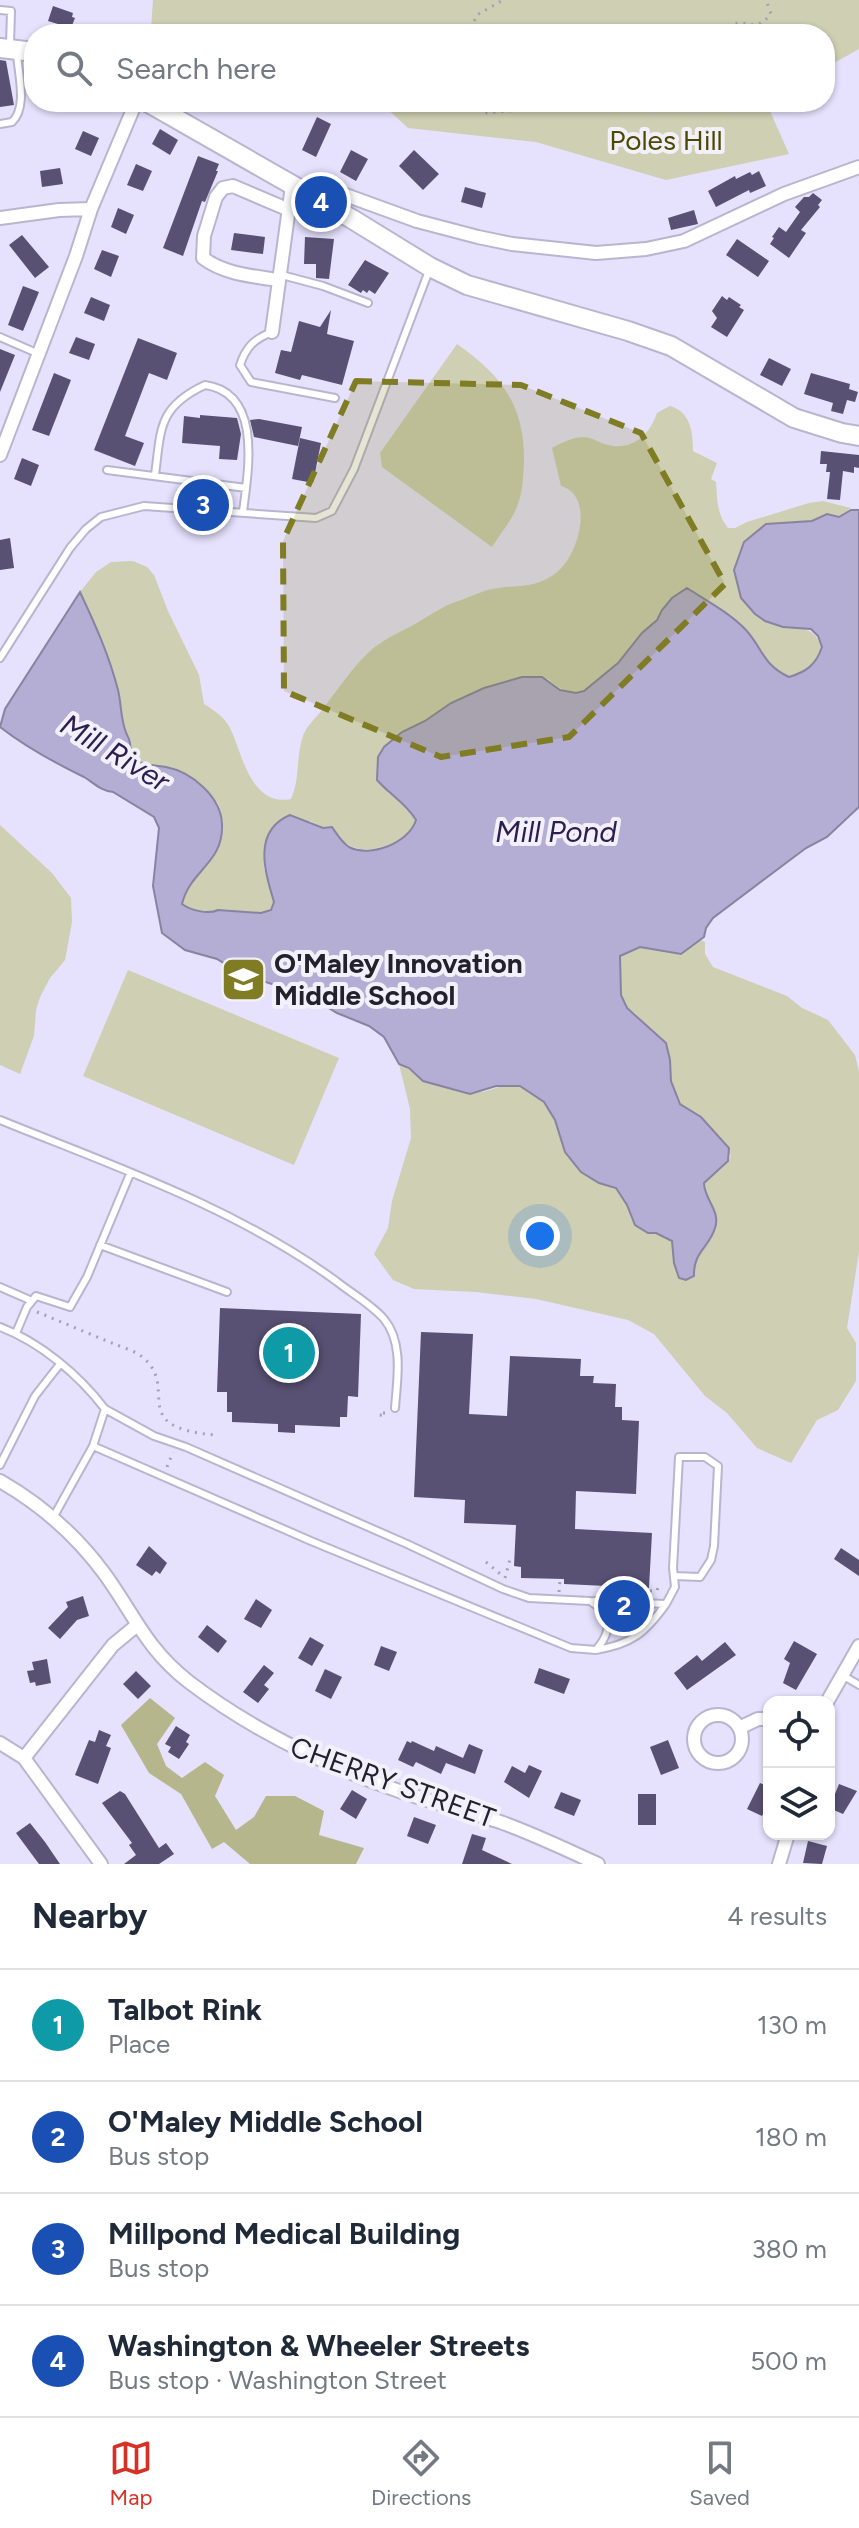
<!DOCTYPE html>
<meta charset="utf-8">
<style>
:root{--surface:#fff;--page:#f2f2f3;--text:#1f2937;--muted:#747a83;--line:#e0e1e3;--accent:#d93025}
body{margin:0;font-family:Figtree,sans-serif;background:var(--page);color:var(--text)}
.controls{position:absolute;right:24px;bottom:24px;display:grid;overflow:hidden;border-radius:16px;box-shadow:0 2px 6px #0004}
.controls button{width:72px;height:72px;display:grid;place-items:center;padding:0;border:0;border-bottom:2px solid var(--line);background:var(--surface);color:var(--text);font:40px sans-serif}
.you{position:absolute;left:540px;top:1236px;width:28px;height:28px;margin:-20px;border:6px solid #fff;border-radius:50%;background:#1a73e8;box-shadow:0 0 0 12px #1a73e833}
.badge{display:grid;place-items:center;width:52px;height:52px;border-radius:50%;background:var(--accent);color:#fff;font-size:26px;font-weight:700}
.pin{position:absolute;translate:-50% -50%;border:4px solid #fff;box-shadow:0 2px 8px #0006}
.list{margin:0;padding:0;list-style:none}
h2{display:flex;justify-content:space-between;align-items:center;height:104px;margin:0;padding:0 32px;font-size:34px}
h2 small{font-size:26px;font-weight:400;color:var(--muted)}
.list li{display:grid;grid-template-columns:52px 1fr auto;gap:24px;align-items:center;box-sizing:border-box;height:112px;padding:0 32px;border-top:2px solid var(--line)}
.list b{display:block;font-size:30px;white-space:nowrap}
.list p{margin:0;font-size:26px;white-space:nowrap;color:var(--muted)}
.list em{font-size:26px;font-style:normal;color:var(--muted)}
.icon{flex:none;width:44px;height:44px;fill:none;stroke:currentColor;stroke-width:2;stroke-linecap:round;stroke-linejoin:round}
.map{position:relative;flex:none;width:859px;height:1864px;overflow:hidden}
.search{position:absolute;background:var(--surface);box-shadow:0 2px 6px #0004;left:24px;right:24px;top:24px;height:88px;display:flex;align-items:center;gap:20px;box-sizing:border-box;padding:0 28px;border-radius:32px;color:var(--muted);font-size:30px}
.sheet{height:552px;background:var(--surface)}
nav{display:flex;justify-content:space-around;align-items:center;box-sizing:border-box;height:112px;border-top:2px solid var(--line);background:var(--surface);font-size:22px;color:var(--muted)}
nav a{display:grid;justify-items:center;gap:4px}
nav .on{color:var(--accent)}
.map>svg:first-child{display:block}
.green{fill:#cfcfb3}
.forest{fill:#b6b68d}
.water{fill:#b4add4;stroke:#8883a1;stroke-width:2}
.building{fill:#585173}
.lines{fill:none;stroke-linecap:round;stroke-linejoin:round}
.lane-casing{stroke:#bab5cf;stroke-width:10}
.street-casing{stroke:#bab5cf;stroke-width:16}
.secondary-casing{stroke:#bab5cf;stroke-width:22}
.path{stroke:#a4a0b6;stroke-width:3;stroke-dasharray:2 6;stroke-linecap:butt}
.lane{stroke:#fff;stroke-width:6}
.street{stroke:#fff;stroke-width:12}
.secondary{stroke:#fff;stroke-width:18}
.marked{fill:#7f7c23;fill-opacity:0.2;stroke:#7f7c23;stroke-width:6;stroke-dasharray:16 10;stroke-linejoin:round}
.labels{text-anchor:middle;stroke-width:8;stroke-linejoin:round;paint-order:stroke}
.park-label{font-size:28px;fill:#4d4a00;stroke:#f2f1fb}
.poi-label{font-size:28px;font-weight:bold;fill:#23212b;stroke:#f2f1fb;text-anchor:start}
.street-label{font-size:28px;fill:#23212b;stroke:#f2f1fb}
.water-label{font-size:30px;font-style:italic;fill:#2c1e4f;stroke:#f2f1fb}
</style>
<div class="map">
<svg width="859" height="1864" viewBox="0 0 859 1864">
<rect width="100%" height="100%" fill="#e6e1fc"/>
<path class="green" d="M153,0H859V49L825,68V34H268L261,31L255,34H158L151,29Z
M380,102H766L789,154L666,180L536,142L408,128Z
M457,344C501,375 525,405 524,462C523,477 523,490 518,504C513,519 500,534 492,547L382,467L380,453Z
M670,406C691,412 693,433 693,451L717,463L711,479L716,482C717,498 717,515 728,528H735L747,522L809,503L823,501L851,508L839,517L827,514L812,521L766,524L772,622C794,633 811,620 822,647C816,665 806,672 789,677L775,671L672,598C660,616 597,693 575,693C564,692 556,686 548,679L511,680L484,688L451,703L425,721L402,732L384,747L378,757L388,793L408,806L416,821C413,832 406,837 395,842C351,861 346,839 310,821L265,842L264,868L274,902L271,910L261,913L218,910C208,915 190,910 182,904C194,861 238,858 218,803C206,794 180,772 167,767C158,764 139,767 133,756C130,751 131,743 128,738C122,723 122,707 118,690C110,656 95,624 80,592L96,572L111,562L133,561L147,567L154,575L168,611L199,675L204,704C215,711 225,717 231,730C243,756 251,807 291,799C300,779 296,760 302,739C305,727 315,719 322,710C337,691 351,669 368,653C382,639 404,631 420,621C432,614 445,605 458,601C468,598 484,590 492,589C517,584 533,590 556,573C578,557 596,496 561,486L552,448C563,442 571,438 583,437C592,437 599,443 608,445C633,451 650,434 657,413Z
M0,825L52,873L71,898L72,922L65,960L50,978L40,997L36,1010L34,1036L20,1074L0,1065Z
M701,940L705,942V954L713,967L787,996L802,1008L828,1020L855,1055L859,1072V1252L847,1328L856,1343V1381L838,1410L817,1420L791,1463L757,1448L727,1413L705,1396L654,1334L628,1320L536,1299L476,1292L414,1289L393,1280L374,1254L388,1228L392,1201L411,1138L410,1109L399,1064C410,1068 415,1077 425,1081C435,1085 472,1093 482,1092C494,1090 505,1082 519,1086C535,1090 554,1110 556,1126L599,1183L616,1188L628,1205L631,1219L672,1241L674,1263H693L715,1229L712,1203L704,1191V1183L728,1162L731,1156L701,1117L680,1104L671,1081L670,1060L635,1013L626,1008L621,995L620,956L640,947L681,954Z
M128,970L339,1058L294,1165L83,1076Z"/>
<path class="forest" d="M150,1698L175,1718L157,1744L166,1766L182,1778L205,1762L224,1775L215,1796L236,1830L254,1817L266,1796H295L324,1811L319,1835L364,1848L356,1864H250L224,1842L212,1849L181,1794L149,1773L121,1725Z"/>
<path class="water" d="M851,510H859V807L827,837L806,848L713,918L706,928L704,937L681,954L640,947L620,956L621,995L627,1008L666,1043L670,1060L671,1081L680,1104L701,1117L729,1148L728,1161L704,1183C704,1199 721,1211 715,1228C709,1248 693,1252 694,1276L686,1280L679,1278L674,1263L672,1241L656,1233H648L635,1225L627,1205L616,1188L599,1183L581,1172L565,1152L555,1120L544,1102L520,1086H496L470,1094L423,1081L409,1068L399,1064L384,1037L369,1026L337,1013L309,996L241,974L217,959L185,950L162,933L153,886L159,828L154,817L113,792C101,791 94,783 84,777C53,762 27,748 0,727L5,709L80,592C95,624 109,655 118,690C122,706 120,722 128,737C131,742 130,750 132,755C137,766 156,765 166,767C192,772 221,797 222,824C224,863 190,870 182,904C190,910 208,915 218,910L261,913L271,910L274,902C265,872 252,831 290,815L323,828L332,827C337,834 341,842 349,847C370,858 409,843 416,820C406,803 390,795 377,780L378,757L384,747L402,732L425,721L451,703L484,688L522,677H542L560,690L576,693L584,691L618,663L642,633L657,620L662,610L672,598L687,588C707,601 730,613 746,630C763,649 763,665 789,677C806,672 816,665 822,647L818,636L811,629L783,627L765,621L755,614L741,598L734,570L744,542L766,524L812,521L827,514L839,517Z"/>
<path class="building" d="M53,6L73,13L72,17L75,18L71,28L48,21Z
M0,60L6,61L14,105L0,107Z
M317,117L331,124L316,157L302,150Z
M160,129L178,140L170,155L152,144Z
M83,131L99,138L91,156L75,149Z
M351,150L368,159L356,181L340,172Z
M414,150L439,174L423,190L399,166Z
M198,156L219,164L216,171H218L205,202L202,201L183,256L163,248Z
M136,164L152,171L143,191L127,185Z
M60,168L63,184L42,187L40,171Z
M759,171L766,186L750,193L749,190L716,207L708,191L735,176L736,179L750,172L752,175Z
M465,187L486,193L482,208L461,202Z
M813,193L822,200L818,205L820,207L801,230L806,233L789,258L770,244L774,238L772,237L779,227L786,232L800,212L795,207L804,197H809Z
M118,208L134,215L126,234L111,227Z
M694,210L698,224L671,230L668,218Z
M234,233L265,237L263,254L231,250Z
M22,235L49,267L35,278L9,245Z
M305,237L334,239L329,279L316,278V264H304Z
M737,239L769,261L758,277L726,255Z
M102,250L119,256L111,277L94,269Z
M365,260L389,273L375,294L369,290L367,293L363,290L361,293L348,285Z
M23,286L39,292L23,331L8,325Z
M722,296L727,300L729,297L741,305L739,307L744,310L727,337L711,327L717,318L712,311Z
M91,297L110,305L104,321L84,313Z
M331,310L327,334L354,341L342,385L302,375L300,380L275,373L281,350L291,352L299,321L320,327Z
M76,337L95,344L89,360L69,353Z
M138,338L177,353L167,380L149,373L125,436L144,443L135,466L94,450Z
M0,349L15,355L0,392Z
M769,358L791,369L782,386L760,375Z
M54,373L71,380L49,436L32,430Z
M811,373L850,384L849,389L858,392L855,402L847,400L843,414L831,411L833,403L804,394Z
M200,415L237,418L241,434L237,460L219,459L220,446L182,443L184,416L200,418Z
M259,419L302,427L298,446L254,437L250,420Z
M300,438L321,443L313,483L292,479Z
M821,451L859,455V468L854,467V473L843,471L840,500L827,499L830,472H826L827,464H820Z
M22,458L39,465L31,486L14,479Z
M10,538L14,568L0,570V540Z
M220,1308L361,1314L358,1397L348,1396L347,1417H340V1427L295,1425V1433L278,1432V1424L232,1422V1412H227V1392H217Z
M421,1332L473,1334L469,1414L507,1416L510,1356L581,1359L580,1376H594L593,1383L616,1384L615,1407H622V1420L639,1421L636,1494L576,1491L575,1529L652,1533L649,1588L564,1584V1579L521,1578V1567L514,1566L516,1525L464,1523L465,1500L414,1497Z
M149,1546L167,1563L160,1574L156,1571L152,1576L136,1565Z
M841,1548L859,1560V1576L834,1559Z
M83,1596L89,1616L77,1620L60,1639L48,1628L68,1607L66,1602Z
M256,1599L272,1610L261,1628L244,1619Z
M207,1625L227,1641L218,1653L198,1637Z
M310,1637L324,1645L312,1666L298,1658Z
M794,1641L817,1654L796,1690L783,1683L790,1663L784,1659Z
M725,1642L736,1655L687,1690L674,1673L697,1655L702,1661Z
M381,1646L397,1652L389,1671L374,1665Z
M47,1659L51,1683L36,1686L35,1682L30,1683L27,1671L34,1670L32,1662Z
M264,1665L274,1673L264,1685L269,1689L258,1703L243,1692Z
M539,1668L570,1679L564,1694L534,1683Z
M325,1669L342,1677L331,1699L315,1691Z
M136,1671L151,1686L138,1699L123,1684Z
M176,1726L190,1735L186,1742L189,1744L179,1759L168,1752L171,1747L165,1744Z
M99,1730L111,1735L106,1746L111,1748L98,1784L75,1775L89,1740L95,1742Z
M668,1740L679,1768L661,1775L650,1747Z
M407,1741L411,1743L412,1741L434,1751L436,1746L463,1758L469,1744L483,1750L475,1774L446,1763L441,1774L416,1762L413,1767L398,1760Z
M529,1765L542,1771L529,1798L504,1782L512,1766L525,1773Z
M760,1783L769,1787V1802L762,1816L747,1809Z
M839,1784L857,1791L843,1814L829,1808L832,1792L835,1794Z
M352,1790L367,1799L356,1819L340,1809Z
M120,1791L125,1794L159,1848L166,1843L174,1854L159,1864H124L136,1855L129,1845L132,1843L102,1803Z
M561,1792L581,1800L574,1816L554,1808Z
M638,1794H656V1825H638Z
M414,1817L436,1825L428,1844L407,1836Z
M30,1823L45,1842L60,1864H39L16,1833Z
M472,1834L486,1838L482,1850L512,1864H462Z
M808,1841L827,1846L822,1864L803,1863Z"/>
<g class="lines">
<defs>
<path id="lane" d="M0,10L11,11L10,45
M0,124L12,122C28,107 18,74 17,53
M278,274L323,286L368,303
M272,332C254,339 246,347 240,365L251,382L335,398
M0,337L39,354
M107,470L246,488
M155,475C161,429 158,407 205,385C263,393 248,471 243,512
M0,658L70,548L86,529L101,517L144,506L316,518L332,511L354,469L430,268
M0,1120C114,1166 236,1208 336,1281C351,1293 371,1304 384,1319C404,1343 397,1380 395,1408
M100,1245L227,1292
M0,1287L32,1301
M0,1327C40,1342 79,1375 105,1409L93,1446L54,1516
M16,1333L27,1307L36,1296L70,1307L87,1277L130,1174
M93,1446L311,1541L571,1648L596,1650C607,1637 610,1628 606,1612L590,1601L529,1598L503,1589L407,1544L186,1447L154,1436L105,1409
M0,1465L35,1396L60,1364
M594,1601L666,1604L675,1587L673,1568L679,1457H705L718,1466L714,1546L711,1560L700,1577L674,1576
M596,1650C632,1644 645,1633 666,1604
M842,1675L859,1685"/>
<path id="street" d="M0,218L59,210L91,209
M278,280C252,276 224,274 203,258L204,236L216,197L223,188L233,186L287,209
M272,332L292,186L329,189L417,221L478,237L512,244L596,253L646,249L684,241L784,194L859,167
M0,455L76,256L91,209L136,102
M0,1481C42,1505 75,1534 104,1573C134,1614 146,1649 189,1682C252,1730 324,1765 399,1791C433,1803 469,1811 503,1823C536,1835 567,1850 598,1864
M827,1702L859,1646
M694 1739a24 24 0 1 1 48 0a24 24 0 1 1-48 0Z
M741,1727L758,1719H769
M0,1743L24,1758L101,1864
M24,1758L113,1645L136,1626
M779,1864L788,1834"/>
<path id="secondary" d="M0,48L34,52
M147,102L352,219L430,267L467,285L628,331L671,346L794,418L842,433L859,436"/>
</defs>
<use href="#lane" class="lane-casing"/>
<use href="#street" class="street-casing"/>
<use href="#secondary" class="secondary-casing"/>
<path class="path" d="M458,34L459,30L471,28L477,15L503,0
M714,34C719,31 727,25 733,24C751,20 754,33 771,14L766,0
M475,102L483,113L548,108L570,102
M589,102L611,108L626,102
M37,1312C62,1322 87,1333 112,1343C121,1347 133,1350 141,1356C182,1387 124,1427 215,1435
M385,1413H380L379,1415L387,1416
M167,1467L173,1452
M486,1562L504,1577
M505,1578L510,1559
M610,1590L657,1591L658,1587
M559,1592L560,1579"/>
<use href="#lane" class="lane"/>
<use href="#street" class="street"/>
<use href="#secondary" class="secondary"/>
</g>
<path class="marked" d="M356,381L521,385L641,433L725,584L569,737L441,757L284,691L283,541Z"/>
<defs>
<symbol id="school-square" viewBox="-11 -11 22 22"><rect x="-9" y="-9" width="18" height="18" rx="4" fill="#7f7c23" stroke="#f2f1fb"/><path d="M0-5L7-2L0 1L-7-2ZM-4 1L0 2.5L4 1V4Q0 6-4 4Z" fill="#fff"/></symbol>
</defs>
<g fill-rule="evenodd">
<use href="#school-square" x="218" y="954" width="51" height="51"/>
</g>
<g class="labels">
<g class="park-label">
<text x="666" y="150">Poles Hill</text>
</g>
<g class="poi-label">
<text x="274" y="973">O'Maley Innovation<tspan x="274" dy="32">Middle School</tspan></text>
</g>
<g class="street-label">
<text transform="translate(393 1782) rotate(20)" y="10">CHERRY STREET</text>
</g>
<g class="water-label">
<text transform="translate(115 753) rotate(31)" y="10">Mill River</text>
<text x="556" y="842">Mill Pond</text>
</g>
</g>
</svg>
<div class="controls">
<button><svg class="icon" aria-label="locate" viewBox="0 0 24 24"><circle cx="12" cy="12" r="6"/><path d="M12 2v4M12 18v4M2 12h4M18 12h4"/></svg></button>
<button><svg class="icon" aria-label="layers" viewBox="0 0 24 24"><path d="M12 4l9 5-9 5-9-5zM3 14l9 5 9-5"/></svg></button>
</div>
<div class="you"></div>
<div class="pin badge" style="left:289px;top:1353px;background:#0f9aa8">1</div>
<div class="pin badge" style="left:624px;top:1606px;background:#1a4fb4">2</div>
<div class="pin badge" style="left:203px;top:505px;background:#1a4fb4">3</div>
<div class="pin badge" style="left:321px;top:202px;background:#1a4fb4">4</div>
<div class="search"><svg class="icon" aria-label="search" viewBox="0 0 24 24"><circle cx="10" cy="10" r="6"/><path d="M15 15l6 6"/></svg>Search here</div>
</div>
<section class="sheet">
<h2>Nearby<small>4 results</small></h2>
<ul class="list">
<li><span class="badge" style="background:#0f9aa8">1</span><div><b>Talbot Rink</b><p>Place</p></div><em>130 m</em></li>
<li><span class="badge" style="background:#1a4fb4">2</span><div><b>O'Maley Middle School</b><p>Bus stop</p></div><em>180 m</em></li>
<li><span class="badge" style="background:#1a4fb4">3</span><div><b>Millpond Medical Building</b><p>Bus stop</p></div><em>380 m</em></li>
<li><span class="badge" style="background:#1a4fb4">4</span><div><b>Washington &amp; Wheeler Streets</b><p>Bus stop · Washington Street</p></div><em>500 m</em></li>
</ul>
</section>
<nav>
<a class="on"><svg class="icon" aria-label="map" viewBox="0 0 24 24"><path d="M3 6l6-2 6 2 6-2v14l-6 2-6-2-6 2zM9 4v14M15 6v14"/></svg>Map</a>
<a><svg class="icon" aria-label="directions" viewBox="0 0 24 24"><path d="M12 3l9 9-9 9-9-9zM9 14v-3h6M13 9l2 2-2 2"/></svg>Directions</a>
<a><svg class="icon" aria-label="saved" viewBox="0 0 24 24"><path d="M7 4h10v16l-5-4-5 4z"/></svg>Saved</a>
</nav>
